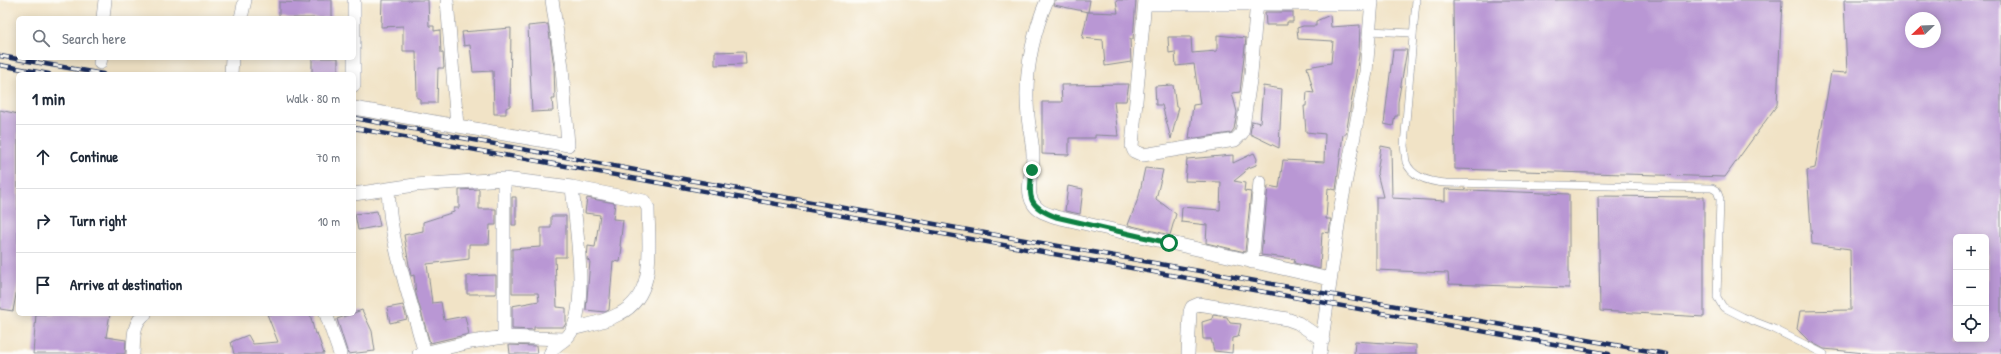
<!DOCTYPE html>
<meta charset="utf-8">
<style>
:root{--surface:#fff;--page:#f2f2f3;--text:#1f2937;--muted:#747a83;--line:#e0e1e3}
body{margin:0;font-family:"Patrick Hand",sans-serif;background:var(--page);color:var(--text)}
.controls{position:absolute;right:12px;bottom:12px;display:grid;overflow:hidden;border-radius:6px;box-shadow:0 2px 10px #0003}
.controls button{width:36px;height:36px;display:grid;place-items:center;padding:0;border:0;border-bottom:1px solid var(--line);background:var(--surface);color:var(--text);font:20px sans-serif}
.compass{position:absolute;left:1905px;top:12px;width:36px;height:36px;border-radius:50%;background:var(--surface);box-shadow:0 2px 10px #0003;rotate:247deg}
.stop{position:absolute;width:12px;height:12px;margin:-9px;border:3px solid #0b8043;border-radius:50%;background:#fff}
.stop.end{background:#0b8043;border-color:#fff;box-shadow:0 1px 4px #0008}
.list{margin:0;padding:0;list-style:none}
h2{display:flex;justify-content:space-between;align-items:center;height:52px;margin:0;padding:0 16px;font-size:17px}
h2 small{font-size:13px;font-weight:400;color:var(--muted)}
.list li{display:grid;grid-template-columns:26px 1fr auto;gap:12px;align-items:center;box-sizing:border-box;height:64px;padding:0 16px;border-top:1px solid var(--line)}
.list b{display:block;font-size:15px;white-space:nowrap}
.list em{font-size:13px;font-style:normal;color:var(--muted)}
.icon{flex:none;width:22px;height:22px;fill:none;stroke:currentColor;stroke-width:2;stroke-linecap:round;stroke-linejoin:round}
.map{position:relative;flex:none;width:2001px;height:354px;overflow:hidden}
.search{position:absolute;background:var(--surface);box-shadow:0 2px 10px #0003;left:16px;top:16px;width:340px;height:44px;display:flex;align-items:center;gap:10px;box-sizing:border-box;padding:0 14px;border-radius:6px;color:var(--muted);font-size:15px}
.panel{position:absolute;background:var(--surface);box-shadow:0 2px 10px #0003;left:16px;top:72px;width:340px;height:244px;border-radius:6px}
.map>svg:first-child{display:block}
.building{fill:#b997d4;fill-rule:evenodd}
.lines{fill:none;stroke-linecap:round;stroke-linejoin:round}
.service-casing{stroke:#868992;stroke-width:8}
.minor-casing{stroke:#868992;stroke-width:14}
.service{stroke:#fff;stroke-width:7}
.minor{stroke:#fff;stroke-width:13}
.rail-casing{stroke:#1b2f5e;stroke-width:4.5}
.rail{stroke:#fdfcf7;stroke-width:3;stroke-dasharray:9;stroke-linecap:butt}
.route{stroke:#0b8043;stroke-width:5}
</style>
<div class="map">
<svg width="2001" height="354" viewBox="0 0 2001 354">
<rect width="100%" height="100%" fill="#fdfcf7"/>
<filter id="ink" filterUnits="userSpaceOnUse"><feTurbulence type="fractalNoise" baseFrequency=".025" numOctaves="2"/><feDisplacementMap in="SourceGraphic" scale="8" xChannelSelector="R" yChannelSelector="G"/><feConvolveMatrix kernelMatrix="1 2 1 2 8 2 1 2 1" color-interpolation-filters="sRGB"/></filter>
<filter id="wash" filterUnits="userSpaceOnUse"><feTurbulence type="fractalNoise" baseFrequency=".012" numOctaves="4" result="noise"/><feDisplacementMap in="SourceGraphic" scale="16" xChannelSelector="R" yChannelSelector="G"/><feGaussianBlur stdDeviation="0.9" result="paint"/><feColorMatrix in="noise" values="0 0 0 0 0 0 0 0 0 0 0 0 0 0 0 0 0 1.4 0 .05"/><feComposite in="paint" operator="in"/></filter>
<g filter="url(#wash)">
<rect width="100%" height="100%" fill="#f1e3c6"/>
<g id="blocks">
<path class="building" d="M309,0H332V18H279V2L310,3Z
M382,0H428L429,26H434V31L440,30L441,53H443L444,68H438L437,103H420V98H417L416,51H403V26L381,27Z
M1055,0H1090L1088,12L1054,5Z
M1116,0H1136L1133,39H1130L1131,62L1105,66L1103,40L1082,38L1088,12L1118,13Z
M1453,0H1782L1777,105L1725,177L1455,169Z
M1844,0H2001V354H1875L1824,349L1809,341L1797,329L1800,311L1851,310L1850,249L1812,244L1807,170L1815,168L1831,72L1847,73ZM1911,18H1935V42H1911ZM1956,237H1986V339H1956Z
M1265,12H1293V22H1287V25H1266Z
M1330,15L1331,27L1360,25L1359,55L1346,134H1343L1336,190L1328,188L1326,219H1331L1329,233L1322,232L1320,269L1294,263L1295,259L1261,255L1268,186L1279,188L1283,160L1324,162L1325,134L1306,132L1304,106H1306L1307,92L1314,93L1307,67L1331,63L1333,41L1298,39L1297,28L1303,26H1316V21Z
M548,24L554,67L555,99H552L553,111L532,112L528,26Z
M511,28L510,106L506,108V114H494L493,71L473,72L470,45L464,46L462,32Z
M1217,35L1246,38L1240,92L1232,93L1237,112L1234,129L1231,133L1189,139L1193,105L1200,104L1194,64L1176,66L1175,52L1169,53L1168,37H1191L1192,53L1217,51Z
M1393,50H1407L1398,102V116H1395L1393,126L1384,124Z
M745,51L746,64L715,65V52Z
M312,58H338V74H312Z
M1129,84L1126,101H1114L1118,136L1095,135V138H1069V155L1042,154V102H1062L1061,85Z
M1173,85L1176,107H1179L1171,139L1162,105H1156L1155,86Z
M1263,86L1282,89L1279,148L1250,134L1252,121L1260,123Z
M0,110L18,114V284L13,311L0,309Z
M1381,146L1391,148L1392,198L1445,201V189L1569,194V288L1449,284L1448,273L1376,270V197H1383L1377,173Z
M1254,153L1257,159L1256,165L1246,169L1245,172L1234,181L1245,183L1244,191L1251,192L1245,252L1206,243L1207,225L1181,222L1182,207L1220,210L1221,182L1185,181L1187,159L1233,155V163Z
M1145,168L1163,170L1156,199L1176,214L1170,235L1128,225L1139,196Z
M1068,186L1083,189L1080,214L1065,211Z
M479,189V209H496V225H490L489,244H469V259L427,264L432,303L441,302L444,320L465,316L469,334L430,343L416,294L414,275L411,276L410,271L404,235L423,231V222L454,212V208H459V190Z
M1598,196L1704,197V317L1600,311Z
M512,197H516V225H512Z
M587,198L615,203L613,219L623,220L620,246L622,247L620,262L613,261L609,310L605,312L586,310L590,261L587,260L588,246L595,247L600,215L585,213Z
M377,211L380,226L358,230L355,214Z
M551,216H566V257H555L557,307L566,308V323L564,327H534V330L512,329V306L539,301L538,293H512V249L541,247V228H551Z
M496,275V294H467V276Z
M403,305L407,319L390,323L387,308Z
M362,310L372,331L375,351L348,354L337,319Z
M36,314H110L106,337L126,340L125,354H33Z
M267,314H310L315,334L317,333L324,354H234L231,342L248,335L253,344L278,342Z
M1213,315L1227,317L1230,323L1241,324L1238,337L1233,338L1232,353L1214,351L1211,339H1203L1202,322L1212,319Z
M1355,341L1416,345V354H1354Z
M509,345L536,346L537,354H510Z"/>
</g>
</g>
<g filter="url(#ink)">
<use href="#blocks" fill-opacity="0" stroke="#868992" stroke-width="1"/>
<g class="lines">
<defs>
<path id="service" d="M1416,0L1404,146C1405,151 1405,157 1406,162C1412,178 1431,182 1446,183L1712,188L1717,191L1720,199L1717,297L1723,307L1743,317L1774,329L1824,354
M1369,31L1412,33"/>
<path id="minor" d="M354,0V85
M447,0L457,126
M1047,0C1032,36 1024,77 1028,116C1029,130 1033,142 1033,156C1033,170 1025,190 1033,203C1038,212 1048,214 1056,217L1330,279
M1145,0L1132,146L1134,151L1143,155L1235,140L1242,133L1251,74L1257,0
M1145,4H1372
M103,18L105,0
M241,18L245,0
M100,63L101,58
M231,74L232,58
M354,108L568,145L562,67L552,0
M388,189C390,246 411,299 425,354
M354,194L415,185L504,179L572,187L644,201L648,208C648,243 658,295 619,314C605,322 587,325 572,329
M1252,262L1260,182
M326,314L340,354
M504,337V179
M133,354C134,340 132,323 145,314
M419,354L471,342L504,337L564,339
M550,354C554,344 563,343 569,335C590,308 575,221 572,187
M1188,354L1190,312L1192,307L1199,304L1287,319L1298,323L1323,340
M1320,354L1340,211L1366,72L1372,0"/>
</defs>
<use href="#service" class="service-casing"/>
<use href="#minor" class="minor-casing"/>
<use href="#service" class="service"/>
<use href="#minor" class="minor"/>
<defs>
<path id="rail" d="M0,56L103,74
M0,65L49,74
M354,118L738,189L1666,354
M354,128L1609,354"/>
</defs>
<use href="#rail" class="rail-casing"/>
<use href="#rail" class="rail"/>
</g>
</g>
<g class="lines" filter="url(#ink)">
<path class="route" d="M1032,170C1029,198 1027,206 1056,217L1169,243"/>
</g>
</svg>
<div class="controls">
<button>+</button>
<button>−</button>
<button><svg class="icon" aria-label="locate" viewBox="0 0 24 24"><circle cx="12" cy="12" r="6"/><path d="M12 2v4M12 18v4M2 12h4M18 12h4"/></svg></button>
</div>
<svg class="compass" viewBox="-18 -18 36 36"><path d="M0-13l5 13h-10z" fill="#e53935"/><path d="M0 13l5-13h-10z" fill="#747a83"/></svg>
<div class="stop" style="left:1169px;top:243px"></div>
<div class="stop end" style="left:1032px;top:170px"></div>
<div class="search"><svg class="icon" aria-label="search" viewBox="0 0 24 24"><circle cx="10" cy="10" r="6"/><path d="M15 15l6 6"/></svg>Search here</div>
<section class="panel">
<h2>1 min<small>Walk · 80 m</small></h2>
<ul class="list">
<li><svg class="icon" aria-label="ahead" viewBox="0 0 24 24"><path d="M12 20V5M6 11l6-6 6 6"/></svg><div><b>Continue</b></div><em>70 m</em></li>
<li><svg class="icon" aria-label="right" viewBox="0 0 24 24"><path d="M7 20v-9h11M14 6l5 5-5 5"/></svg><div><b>Turn right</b></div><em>10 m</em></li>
<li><svg class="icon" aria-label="arrive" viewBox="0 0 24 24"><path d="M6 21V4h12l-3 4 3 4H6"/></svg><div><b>Arrive at destination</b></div></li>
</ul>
</section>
</div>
